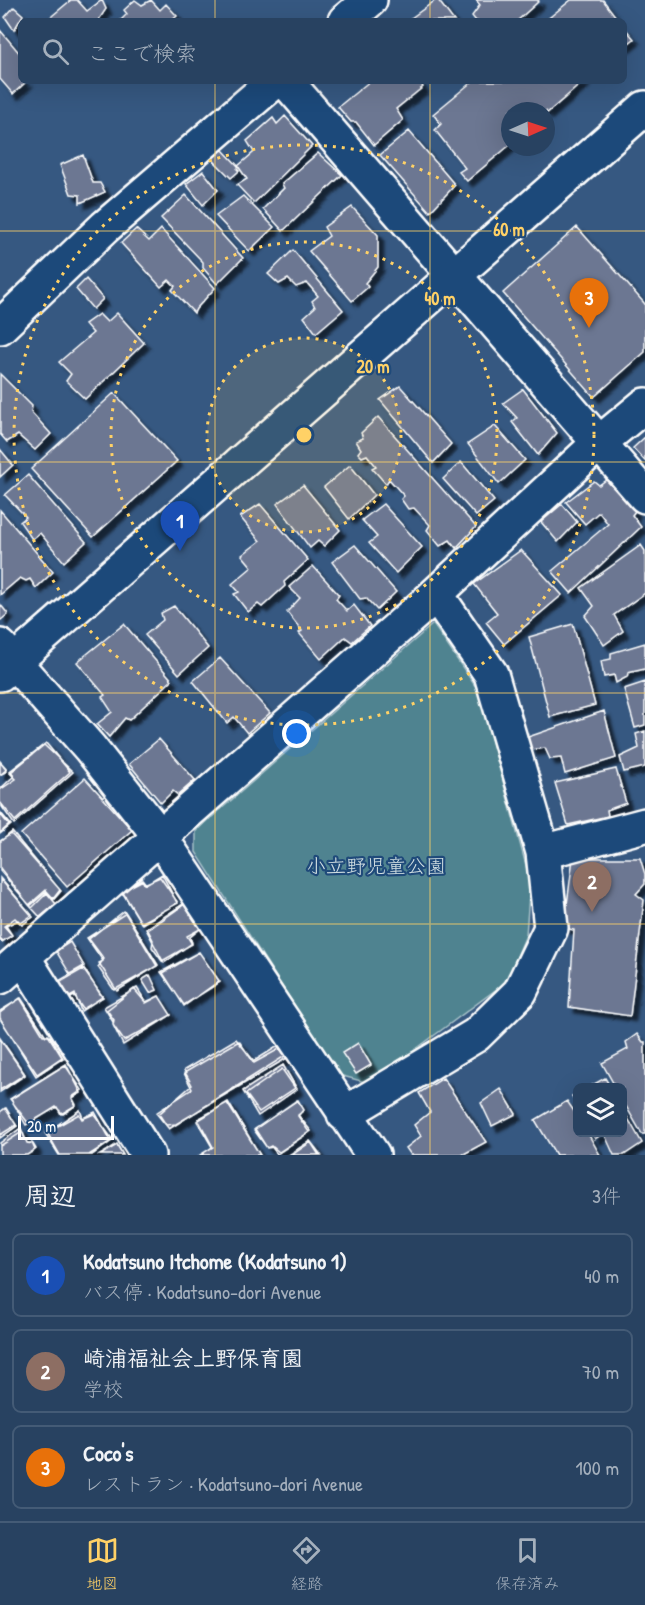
<!DOCTYPE html>
<html lang="ja">
<meta charset="utf-8">
<style>
:root{--surface:#284261;--page:#344d6a;--text:#f1f3f6;--muted:#a5b0bd;--line:#445b76;--accent:#ffd166}
body{margin:0;font-family:"Patrick Hand","Klee One",sans-serif;background:var(--page);color:var(--text)}
.controls{position:absolute;right:18px;bottom:18px;display:grid;overflow:hidden;border-radius:9px;box-shadow:0 6px 24px #0002}
.controls button{width:54px;height:54px;display:grid;place-items:center;padding:0;border:0;border-bottom:2px solid var(--line);background:var(--surface);color:var(--text);font:30px sans-serif}
.compass{position:absolute;left:501px;top:102px;width:54px;height:54px;border-radius:50%;background:var(--surface);box-shadow:0 6px 24px #0002;rotate:87deg}
.scale{position:absolute;left:18px;bottom:15px;width:96px;box-sizing:border-box;padding-left:6px;border:3px solid #fff;border-top:0;font-size:16px;line-height:21px;white-space:nowrap;color:#fff;-webkit-text-stroke:4px #1f4a7a;paint-order:stroke}
.you{position:absolute;left:297px;top:734px;width:21px;height:21px;margin:-15px;border:4px solid #fff;border-radius:50%;background:#1a73e8;box-shadow:0 0 0 9px #1a73e833}
.badge{display:grid;place-items:center;width:39px;height:39px;border-radius:50%;background:var(--accent);color:#fff;font-size:20px;font-weight:700}
.pin{position:absolute;translate:-50% -50px;filter:drop-shadow(0 2px 3px #0008)}
.pin::after{content:'';position:absolute;top:32px;width:21px;height:18px;background:inherit;clip-path:polygon(0 0,100% 0,50% 100%)}
.list{margin:0;padding:0;list-style:none}
h2{display:flex;justify-content:space-between;align-items:center;height:78px;margin:0;padding:0 24px;font-size:26px}
h2 small{font-size:20px;font-weight:400;color:var(--muted)}
.list li{display:grid;grid-template-columns:39px 1fr auto;gap:18px;align-items:center;box-sizing:border-box;height:84px;margin:0 12px 12px;padding:0 12px;border:2px solid var(--line);border-radius:9px}
.list b{display:block;font-size:22px;white-space:nowrap}
.list p{margin:0;font-size:20px;white-space:nowrap;color:var(--muted)}
.list em{font-size:20px;font-style:normal;color:var(--muted)}
.icon{flex:none;width:33px;height:33px;fill:none;stroke:currentColor;stroke-width:2;stroke-linecap:round;stroke-linejoin:round}
.map{position:relative;flex:none;width:645px;height:1155px;overflow:hidden}
.search{position:absolute;background:var(--surface);box-shadow:0 6px 24px #0002;left:18px;right:18px;top:18px;height:66px;display:flex;align-items:center;gap:15px;box-sizing:border-box;padding:0 21px;border-radius:9px;color:var(--muted);font-size:22px}
.sheet{height:366px;background:var(--surface)}
nav{display:flex;justify-content:space-around;align-items:center;box-sizing:border-box;height:84px;border-top:2px solid var(--line);background:var(--surface);font-size:16px;color:var(--muted)}
nav a{display:grid;justify-items:center;gap:3px}
nav .on{color:var(--accent)}
.map>svg:first-child{display:block}
.green{fill:#4f8390;stroke:#a7c1c8;stroke-width:1.5}
.building{fill:#6c7792;stroke:#fff;stroke-width:1.5;filter:url(#shadow)}
.lines{fill:none;stroke-linecap:round;stroke-linejoin:round}
.minor-casing{stroke:#fff;stroke-width:38}
.primary-casing{stroke:#fff;stroke-width:38}
.minor{stroke:#1f4a7a;stroke-width:33}
.primary{stroke:#1f4a7a;stroke-width:33}
.grid{fill:none;stroke:#ffd166;stroke-width:1.5;stroke-opacity:0.55}
.ring{fill:none;stroke:#ffd166;stroke-width:3;stroke-dasharray:3 6}
.labels{text-anchor:middle;stroke-width:4.5;stroke-linejoin:round;paint-order:stroke}
.park-label{font-size:20px;fill:#d3e0e3;stroke:#1f4a7a}
.centre{fill:#ffd166;stroke:#1f4a7a;stroke-width:3}
.ring-label{font-size:18px;text-anchor:middle;font-weight:bold;fill:#ffd166;stroke:#1f4a7a;stroke-width:4.5;stroke-linejoin:round;paint-order:stroke}
</style>
<div class="map">
<svg width="645" height="1155" viewBox="0 0 645 1155">
<defs>
<filter id="shadow"><feDropShadow dx="5.5" dy="5.5" stdDeviation="1.5" flood-color="#0009"/></filter>
</defs>
<rect width="100%" height="100%" fill="#365881"/>
<filter id="ink" filterUnits="userSpaceOnUse"><feTurbulence type="fractalNoise" baseFrequency=".0167" numOctaves="2"/><feDisplacementMap in="SourceGraphic" scale="12" xChannelSelector="R" yChannelSelector="G"/><feConvolveMatrix kernelMatrix="1 2 1 2 8 2 1 2 1" color-interpolation-filters="sRGB"/></filter>
<g filter="url(#ink)">
<path class="green" d="M433,624L478,690L530,880L526,935L506,982L412,1052L365,1082L339,1075L196,852V831Z"/>
<path class="building" d="M71,0H77L87,11L102,0L106,9L98,21H46Z
M135,0L142,5L151,0L160,10L166,4L177,16L171,21H120L127,14L124,10Z
M436,0H438L454,21H407Z
M476,0H538L539,1L517,21H476L472,16L480,5Z
M571,0H603L619,21H545Z
M14,7L23,15L14,30L5,17Z
M624,27L634,39L624,47Z
M0,30L21,55V81H27L13,94L0,79Z
M370,81H419L423,87L396,109L403,120L374,145L356,122H351L338,107Z
M473,81H584L546,114V111H510V145L467,181L459,172L465,168L435,130L441,124L433,114Z
M285,116L312,146L254,203L237,185L247,179L238,166L254,152L247,141L273,118L277,124Z
M409,131L455,185L430,212L380,155Z
M222,149L239,167L237,169L239,171L231,178L212,159Z
M318,153L342,175L283,231L263,209L284,188L282,184Z
M83,155L93,183H100L105,192L80,203V195L71,194L60,165Z
M203,171L218,190L203,205L186,184Z
M186,195L243,258L217,284L203,268V262L161,218Z
M243,196L274,227L249,251L216,216Z
M352,207L378,235V267L365,283L368,287L352,301L309,251L329,236L324,227Z
M577,227L645,304V352L594,397L503,293Z
M136,229L149,241L161,229L215,288L196,309L194,313L172,290L175,286L169,280L161,287L121,243Z
M293,250L343,310L316,333L304,317L315,307L312,301L318,296L307,283L296,287L288,279L279,284L268,274Z
M86,279L103,299L93,309L76,289Z
M117,313L144,343L85,399L66,381L71,374L59,362L93,333L85,324L99,314L107,322Z
M0,374L32,406L31,412L51,434L35,450L18,435L7,442L0,434Z
M400,386L451,444L433,463L380,400Z
M523,389L557,433L538,455L512,422L517,418L503,403Z
M114,393L177,461L93,537L31,469Z
M378,417L476,527L456,548L450,540L440,546L427,530L430,525L414,508L408,509L401,499L404,496L389,479L386,484L372,468L376,466L367,455L362,457L358,453L361,449L356,441L363,438L361,433Z
M495,426L525,460L499,484L468,444Z
M645,437V461L633,448Z
M0,449L13,465L0,477Z
M461,462L494,501L476,516L443,479Z
M350,465L374,495L349,519L324,487Z
M28,475L86,542L64,562L40,533L32,539L20,522L26,517L5,495Z
M606,480L635,511L632,515L641,527L571,593L552,571L608,524L599,512L585,524L566,502L594,481L599,485Z
M303,485L340,530L324,546L318,541L310,548L277,504Z
M260,504L308,560L284,582L285,586L262,607L258,604L248,612L234,594L239,592L232,584L252,567L242,555L260,541L240,517Z
M383,504L422,547L396,573L369,543L377,537L362,520Z
M562,504L577,522L558,542L541,522Z
M0,510L53,572L36,588L30,579L26,581L20,578L0,595Z
M355,545L396,592L377,610L366,598L360,599L332,562Z
M641,545L645,551V593L614,615L623,631L604,645L585,616L594,606L581,588Z
M521,550L562,595L504,644L486,622L497,613L474,584Z
M313,566L339,595L336,599L347,611L354,605L370,626L352,642L345,637L321,659L299,633L302,631L287,612L300,598L289,587Z
M0,604L8,614L1,620L0,619Z
M174,606L208,648L179,674L145,635L163,620L161,613Z
M124,624L172,680L129,720L125,718L109,737L97,724L112,712L102,697L105,695L77,662Z
M573,624L595,705L550,717L529,637Z
M645,643V669L628,673L627,677L616,683L614,675L604,677L601,661L611,659V653Z
M220,658L270,713L247,733L234,717L227,723L193,681Z
M645,682V725L635,728L624,689Z
M604,711L616,758L565,774L561,758L550,759L545,748L531,750L528,737Z
M645,731V767L624,772L620,757L639,748L636,734Z
M159,739L195,780L178,795L173,791L161,803L129,764Z
M46,743L70,772L15,821L0,802V789L14,776L10,771Z
M44,745L73,772L14,824L0,804V790L16,779L10,773Z
M0,761L7,769L0,775Z
M0,762L7,771L0,775Z
M616,769L626,803L607,810L608,816L568,825L555,783Z
M85,778L132,830L67,887L21,834Z
M0,812L11,825L0,834Z
M0,814L9,825L0,833Z
M12,832L60,890L53,899L47,893L32,908L0,871V842Z
M11,834L61,891L54,899L46,890L29,905L0,868V841Z
M573,858H640L645,874V884L636,894L644,900L630,1016L569,1007L574,930L564,928Z
M162,874L177,903L142,924L122,891L143,880L146,884Z
M160,877L178,903L141,923L122,892L142,879L144,884Z
M0,878L32,915L21,923L18,920L6,926L12,935L3,941L0,938Z
M0,879L33,917L22,925L15,918L4,926L12,935L2,942L0,940Z
M46,892L56,904L40,917L30,906Z
M186,902L201,928L190,937L192,943L164,963L146,929Z
M185,904L200,929L187,936L192,944L162,961L152,947L153,940L148,930Z
M124,911L157,966L114,990L98,967L104,959L89,939Z
M126,913L158,965L117,991L99,963L103,961L87,938Z
M70,942L84,966L70,974L56,951Z
M199,952L219,981L184,1006L163,973Z
M199,952L220,982L184,1005L161,972Z
M83,967L102,997L81,1011L75,994L66,999L57,982Z
M83,969L103,997L83,1009L74,996L67,1000L57,984Z
M150,975L157,990L150,993L142,980Z
M137,988L146,1002L159,996L171,1015L123,1045L113,1025V1022L104,1007Z
M134,989L146,1003L159,996L171,1015L124,1041L113,1025L114,1020L107,1010Z
M20,998L43,1035H48L62,1057L37,1074L0,1019V1013Z
M21,998L46,1036H50L63,1058L36,1076L0,1018V1011Z
M637,1034L643,1042H645V1134H642L622,1099V1088H616L602,1063L628,1049L626,1042Z
M0,1038L25,1074L0,1090Z
M0,1039L25,1075L0,1092Z
M236,1039L254,1061L278,1046L287,1058L176,1124L166,1125L159,1114L192,1085L184,1070Z
M239,1041L254,1063L281,1048L285,1056L169,1129L156,1113L192,1089L184,1073Z
M358,1043L371,1065L356,1074L342,1053Z
M66,1064L81,1093L72,1098L75,1106L63,1114L56,1107L29,1124L10,1099Z
M65,1065L82,1090L72,1097L76,1105L61,1114L57,1107L26,1125L11,1099Z
M283,1065L297,1089L258,1116L243,1091Z
M282,1069L295,1088L259,1112L246,1094Z
M443,1078L486,1142L462,1155H411L406,1148L421,1136L414,1125L430,1112L419,1093Z
M605,1078L611,1088H587Z
M501,1089L516,1114L492,1126L481,1103Z
M578,1093V1106L572,1096Z
M297,1100L303,1110L298,1116L309,1132L279,1152L273,1147L267,1148L254,1130Z
M298,1100L304,1110L298,1115L311,1131L277,1154L271,1146L267,1148L255,1129Z
M567,1101L578,1117V1132H587L600,1155H556L535,1120Z
M228,1102L260,1155H201L212,1147L197,1121Z
M227,1103L260,1155H200L213,1147L198,1119Z
M5,1108L17,1126L0,1138V1112Z
M6,1108L16,1125L0,1135V1112Z
M622,1108L642,1143L624,1155H614L604,1133L595,1139L592,1132H622Z
M80,1110L83,1118L95,1112L111,1141L89,1155H59L45,1133Z
M79,1114L82,1119L94,1114L113,1140L92,1155H60L47,1132Z
M21,1128L27,1143L33,1144L36,1149L27,1155H0V1143Z
M22,1132L27,1143H32L35,1150L27,1155H0V1146Z
M310,1141L319,1155H289Z
M311,1142L321,1155H292Z
M117,1144L123,1155H101Z
M117,1145L123,1155H100Z"/>
<g class="lines">
<defs>
<path id="minor" d="M345,21L370,0
M286,81L645,496
M0,327L105,227L275,81
M436,594L491,674L543,852
M0,646L90,748L161,838L373,1155
M23,957L148,1155
M0,977L425,604L599,443L645,405
M344,1114L476,1035L520,992L551,928L543,852L645,825"/>
<path id="primary" d="M0,674L645,108"/>
</defs>
<use href="#minor" class="minor-casing"/>
<use href="#primary" class="primary-casing"/>
<use href="#minor" class="minor"/>
<use href="#primary" class="primary"/>
</g>
</g>
<path class="grid" d="M215,0V21M430,0V21M215,81V1155M430,81V1155M0,231H645M0,462H645M0,693H645M0,924H645"/>
<circle cx="304" cy="435" r="97" fill="#ffd166" fill-opacity=".12"/>
<g class="ring">
<circle cx="304" cy="435" r="97"/>
<circle cx="304" cy="435" r="193"/>
<circle cx="304" cy="435" r="290"/>
</g>
<g class="labels">
<g class="park-label">
<text x="376" y="873">小立野児童公園</text>
</g>
</g>
<circle cx="304" cy="435" r="9" class="centre"/>
<g class="ring-label">
<text x="509" y="236">60 m</text>
<text x="440" y="305">40 m</text>
<text x="373" y="373">20 m</text>
</g>
</svg>
<div class="controls">
<button><svg class="icon" aria-label="layers" viewBox="0 0 24 24"><path d="M12 4l9 5-9 5-9-5zM3 14l9 5 9-5"/></svg></button>
</div>
<svg class="compass" viewBox="-18 -18 36 36"><path d="M0-13l5 13h-10z" fill="#e53935"/><path d="M0 13l5-13h-10z" fill="#a5b0bd"/></svg>
<div class="scale">20 m</div>
<div class="you"></div>
<div class="pin badge" style="left:180px;top:551px;background:#1a4fb4">1</div>
<div class="pin badge" style="left:592px;top:912px;background:#8d6e63">2</div>
<div class="pin badge" style="left:589px;top:328px;background:#e8710a">3</div>
<div class="search"><svg class="icon" aria-label="search" viewBox="0 0 24 24"><circle cx="10" cy="10" r="6"/><path d="M15 15l6 6"/></svg>ここで検索</div>
</div>
<section class="sheet">
<h2>周辺<small>3件</small></h2>
<ul class="list">
<li><span class="badge" style="background:#1a4fb4">1</span><div><b>Kodatsuno Itchome (Kodatsuno 1)</b><p>バス停 · Kodatsuno-dori Avenue</p></div><em>40 m</em></li>
<li><span class="badge" style="background:#8d6e63">2</span><div><b>崎浦福祉会上野保育園</b><p>学校</p></div><em>70 m</em></li>
<li><span class="badge" style="background:#e8710a">3</span><div><b>Coco's</b><p>レストラン · Kodatsuno-dori Avenue</p></div><em>100 m</em></li>
</ul>
</section>
<nav>
<a class="on"><svg class="icon" aria-label="map" viewBox="0 0 24 24"><path d="M3 6l6-2 6 2 6-2v14l-6 2-6-2-6 2zM9 4v14M15 6v14"/></svg>地図</a>
<a><svg class="icon" aria-label="directions" viewBox="0 0 24 24"><path d="M12 3l9 9-9 9-9-9zM9 14v-3h6M13 9l2 2-2 2"/></svg>経路</a>
<a><svg class="icon" aria-label="saved" viewBox="0 0 24 24"><path d="M7 4h10v16l-5-4-5 4z"/></svg>保存済み</a>
</nav>
